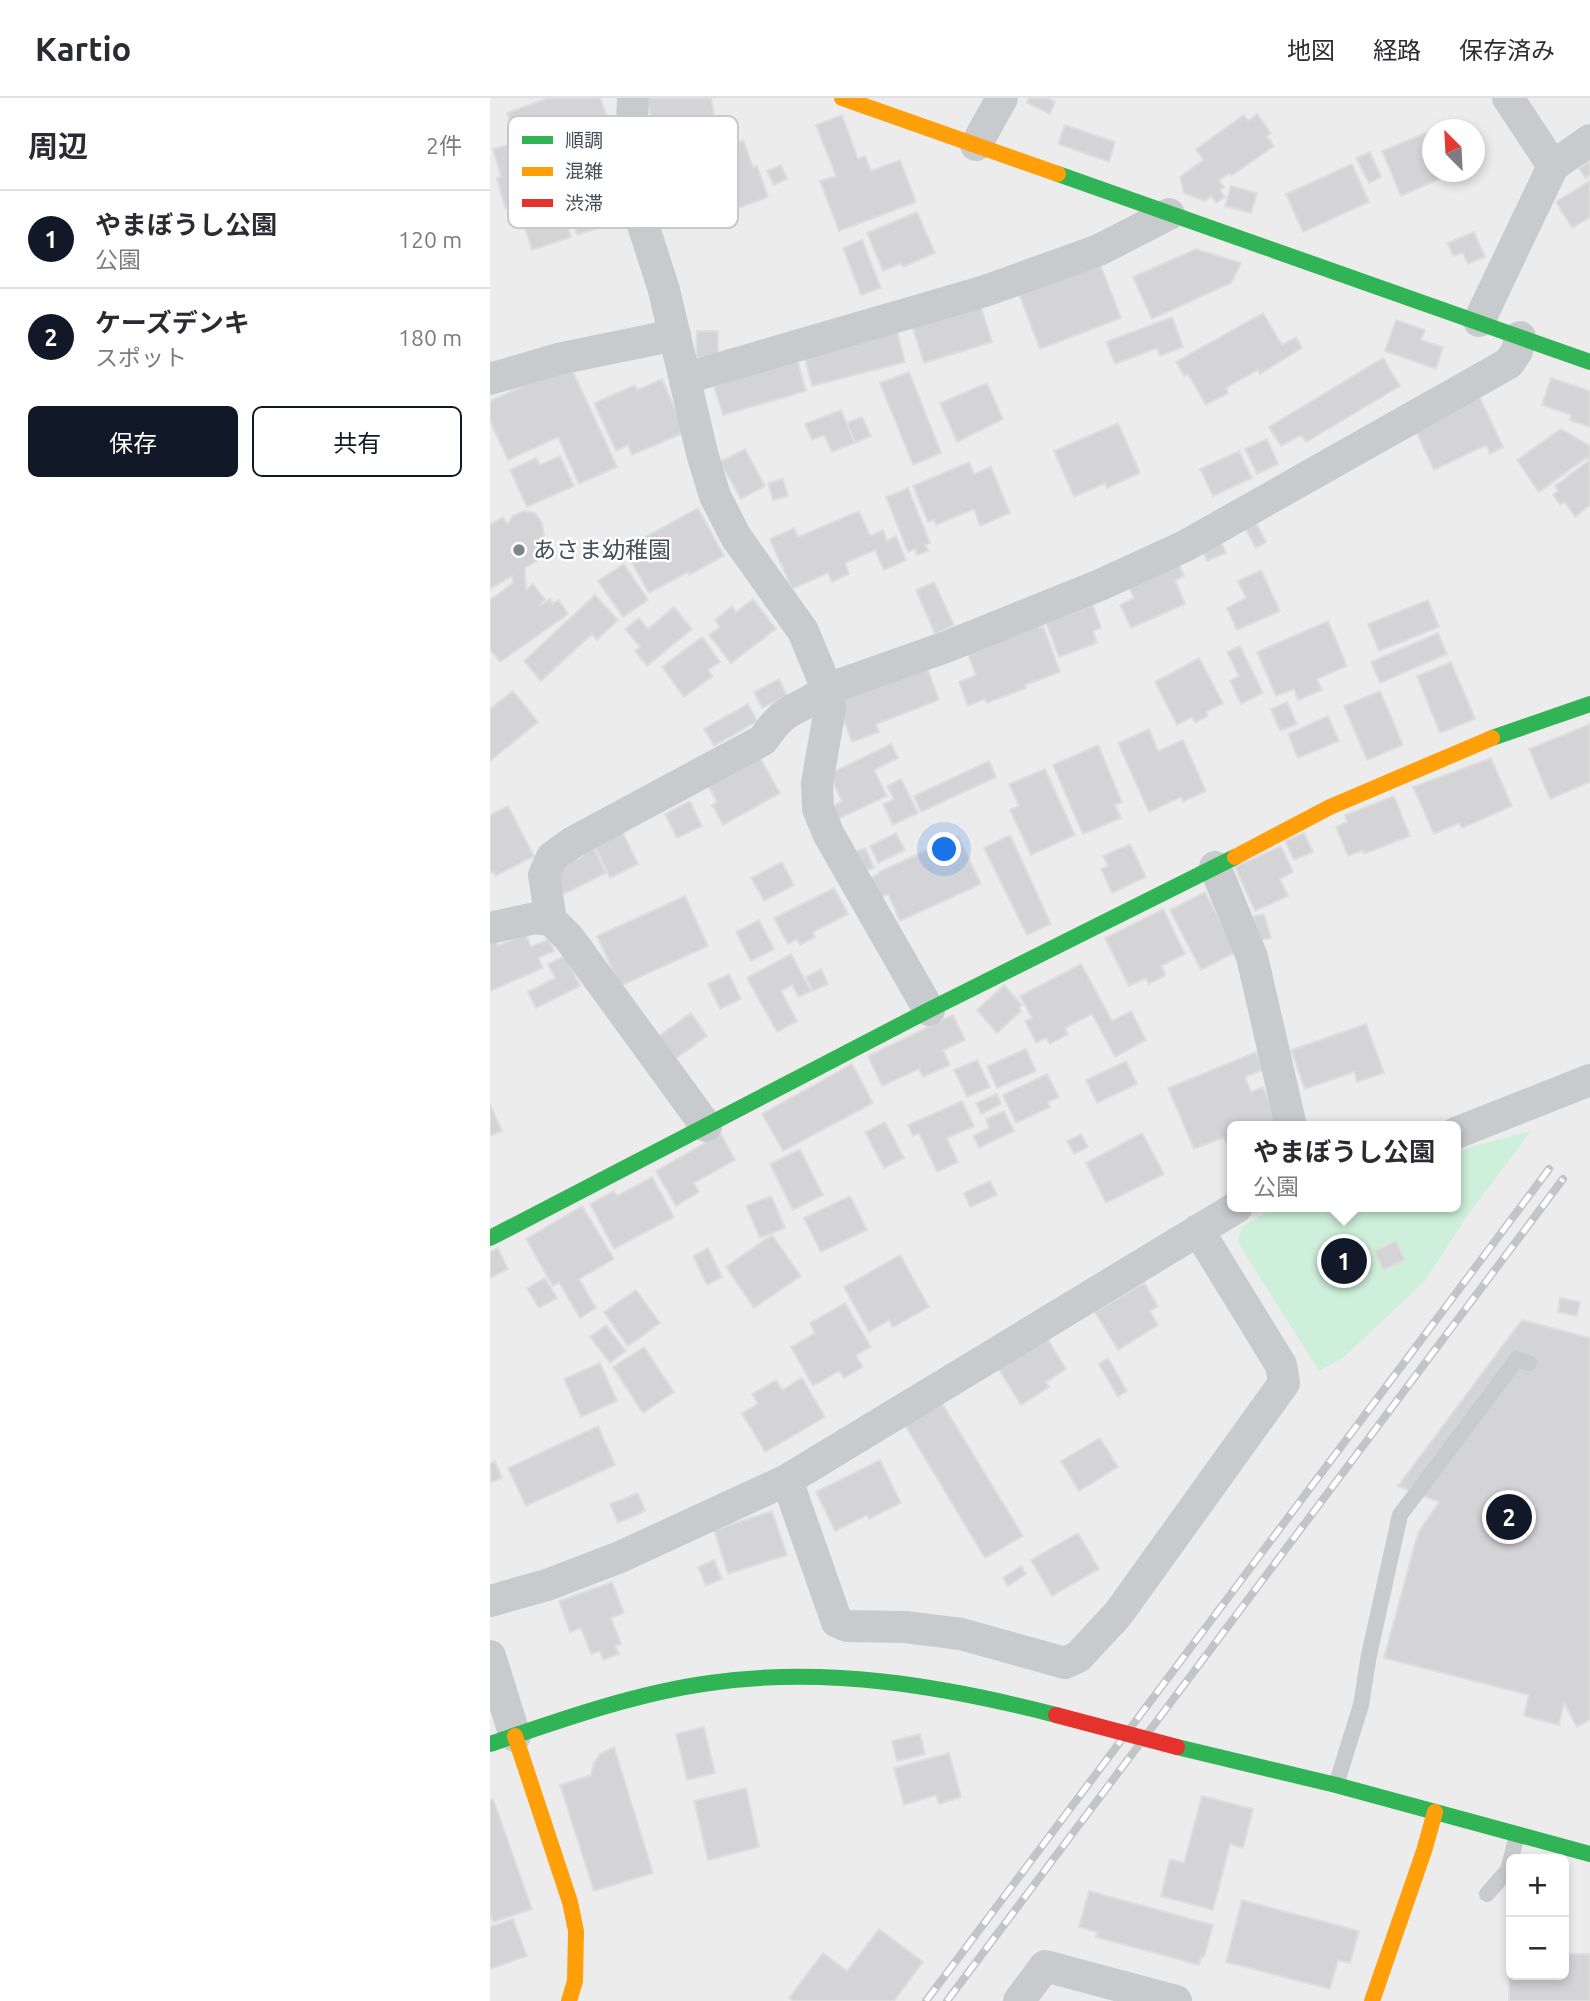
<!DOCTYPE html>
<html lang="ja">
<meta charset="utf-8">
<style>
:root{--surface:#fff;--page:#f7f7f7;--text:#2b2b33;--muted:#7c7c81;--line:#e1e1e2;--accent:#111827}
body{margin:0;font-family:Ubuntu,"Noto Sans JP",sans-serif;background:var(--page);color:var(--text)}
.controls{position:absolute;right:21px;bottom:21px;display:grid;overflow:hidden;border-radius:10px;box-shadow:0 4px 10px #0003}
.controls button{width:63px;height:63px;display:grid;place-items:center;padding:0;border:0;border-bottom:2px solid var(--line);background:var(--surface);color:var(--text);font:35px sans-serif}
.compass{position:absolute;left:932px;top:21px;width:63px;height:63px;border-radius:50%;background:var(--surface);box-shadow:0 4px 10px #0003;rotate:336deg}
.you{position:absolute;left:455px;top:752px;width:24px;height:24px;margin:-18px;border:5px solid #fff;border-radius:50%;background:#1a73e8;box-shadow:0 0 0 10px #1a73e833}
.badge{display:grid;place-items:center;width:46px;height:46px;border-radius:50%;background:var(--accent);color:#fff;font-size:23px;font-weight:700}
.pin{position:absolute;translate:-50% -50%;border:4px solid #fff;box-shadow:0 2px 7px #0006}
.popup{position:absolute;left:737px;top:1023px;width:234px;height:91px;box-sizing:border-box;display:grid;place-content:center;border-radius:10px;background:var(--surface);filter:drop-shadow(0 2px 5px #0005);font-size:23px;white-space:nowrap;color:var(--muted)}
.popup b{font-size:26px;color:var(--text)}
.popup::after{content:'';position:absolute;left:50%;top:100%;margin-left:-14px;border:14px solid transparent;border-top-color:var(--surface)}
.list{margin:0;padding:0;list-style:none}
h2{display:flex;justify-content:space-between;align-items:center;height:91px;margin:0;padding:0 28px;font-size:30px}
h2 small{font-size:23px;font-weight:400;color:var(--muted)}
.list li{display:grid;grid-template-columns:46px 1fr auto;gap:21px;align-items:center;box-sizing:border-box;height:98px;padding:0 28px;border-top:2px solid var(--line)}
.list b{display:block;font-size:26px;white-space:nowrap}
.list p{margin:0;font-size:23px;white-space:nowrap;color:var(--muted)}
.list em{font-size:23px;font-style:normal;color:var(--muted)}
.actions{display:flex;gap:14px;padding:21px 28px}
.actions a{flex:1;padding:16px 0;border:2px solid var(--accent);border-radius:10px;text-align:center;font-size:24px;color:var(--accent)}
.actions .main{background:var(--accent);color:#fff}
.map{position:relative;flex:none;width:1100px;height:1903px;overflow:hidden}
header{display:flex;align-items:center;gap:42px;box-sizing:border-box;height:98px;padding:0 35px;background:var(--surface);border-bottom:2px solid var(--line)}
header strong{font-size:33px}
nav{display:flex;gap:38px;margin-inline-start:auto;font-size:24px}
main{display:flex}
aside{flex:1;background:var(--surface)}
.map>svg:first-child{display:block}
.green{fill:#ceefda}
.building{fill:#d4d4d7;stroke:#dededf;stroke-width:2}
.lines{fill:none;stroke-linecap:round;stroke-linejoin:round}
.lane{stroke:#c8cbcd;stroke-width:16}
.street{stroke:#c8cbcd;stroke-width:32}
.fast{stroke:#30b455;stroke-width:16}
.slow{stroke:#ff9f0a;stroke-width:16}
.rail-casing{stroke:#c2c4c7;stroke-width:8}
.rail{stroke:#fff;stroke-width:5;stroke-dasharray:16;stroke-linecap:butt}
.jam-bridge{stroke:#e5322d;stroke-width:16}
.poi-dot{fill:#7e868c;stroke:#fff;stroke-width:2.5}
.labels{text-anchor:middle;stroke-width:5;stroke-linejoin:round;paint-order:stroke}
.poi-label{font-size:23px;fill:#434f59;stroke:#fff;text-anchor:start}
.key{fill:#fff;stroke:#c7cacd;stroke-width:2}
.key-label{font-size:19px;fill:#434f59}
</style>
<header>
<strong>Kartio</strong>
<nav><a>地図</a><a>経路</a><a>保存済み</a></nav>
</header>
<main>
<aside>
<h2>周辺<small>2件</small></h2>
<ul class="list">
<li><span class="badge">1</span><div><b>やまぼうし公園</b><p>公園</p></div><em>120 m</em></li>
<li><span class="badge">2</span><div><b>ケーズデンキ</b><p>スポット</p></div><em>180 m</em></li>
</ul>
<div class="actions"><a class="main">保存</a><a>共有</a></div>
</aside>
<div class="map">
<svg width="1100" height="1903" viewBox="0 0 1100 1903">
<rect width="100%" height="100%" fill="#edecec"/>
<path class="green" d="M1041,1033L978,1117L934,1184L854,1259L829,1273L747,1143L752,1129L785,1109H966V1056L981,1049Z"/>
<path class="building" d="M58,0H110L117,18L29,48L17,15Z
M157,0H221L228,37L167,49Z
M539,0H558L565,4L560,16L537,5Z
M767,16L781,35L777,38L784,48L741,78L740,75L729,82L734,89L730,92L735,99L726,105L721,98L715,103L694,95L690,79L713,62L706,51L754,17L758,23Z
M352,17L368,61L375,58L381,73L410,62L426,104L349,133L330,83L346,78L326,27Z
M575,27L625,44L619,64L568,46Z
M940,33L942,39V74H958L959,77L911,98L892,53Z
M253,42L263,69L267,68L278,99L206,126L201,112L192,116L183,93L199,87L193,73L231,59L229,51Z
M21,46L37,104L15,110L7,80L11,79L3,51Z
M880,54L891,79L879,85L866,60Z
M1100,62V77L1096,80L1089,71Z
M862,66L879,104L813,134L796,96Z
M291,67L297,81L284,87L277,73Z
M113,69L118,93L71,101L67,79Z
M1100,83V119L1082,130L1066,104Z
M741,88L767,95L761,115L735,108Z
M107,104L115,128L87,137L79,113Z
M72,111L81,139L42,152L33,124Z
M427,114L445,155L413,169L411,165L393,173L377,135Z
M984,134L995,159L978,166L973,155L963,158L957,145Z
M372,142L391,190L371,197L353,150Z
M706,151L751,165L741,185L662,221L643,179Z
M610,166L631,220L550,251L529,196Z
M489,203L502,244L434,265L421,225Z
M773,215L792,247L806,239L812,250L770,276L768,272L736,290L738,295L716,307L698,276L694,278L686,264Z
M682,219L693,249L670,258L667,250L625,266L616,244Z
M906,222L935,232L931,242L953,249L946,271L895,253Z
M405,225L415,264L322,288L312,250Z
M207,233H228V259H206Z
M306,257L316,293L233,317L222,282Z
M893,260L910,288L816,344L811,337L791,348L779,329Z
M80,267L127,369L89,386L68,339L18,362L0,323V303Z
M419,274L451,355L423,367L390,285Z
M1061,280L1100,293V329L1080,322L1081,317L1052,307Z
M172,281L188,318L198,333L142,357L138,347L126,353L104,305L145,287L147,292Z
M497,285L513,321L467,344L450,305Z
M989,298L1013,349L1000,356L996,347L944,372L924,329Z
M351,312L365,345L342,354L334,337L322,342L315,326Z
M372,319L381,338L365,345L357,325Z
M628,325L650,375L617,390L615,385L584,399L564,353Z
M1071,331L1100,348V362L1096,360L1049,394L1027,362Z
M777,341L788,366L767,376L755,351Z
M255,351L275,388L251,401L230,364Z
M749,353L762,380L723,398L710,371Z
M70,358L84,388L37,409L20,372L46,360L50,367Z
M1098,363L1100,365V407L1085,419L1075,404L1070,407L1063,397L1068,393L1065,388Z
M479,364L484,376L501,369L520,415L490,428L484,411L446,427L444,422L438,424L423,388Z
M293,381L298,398L283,402L278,385Z
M418,390L440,445L435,447L438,453L427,457L425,451L418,454L396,399Z
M208,410L234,458L199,477L198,474L159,495L134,451Z
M35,413L45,415L52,425L54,436L48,447L55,458L35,470L36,492L43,486L55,502L49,508L60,501L63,506L69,502L78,516L10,564L0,551V502L23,485L22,478L0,491V427L13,419L17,426L24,417Z
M369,413L380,438L393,432L397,443L406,438L416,462L394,472L385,452L355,465L359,476L342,484L338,475L302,491L280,441L304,430L308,439Z
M763,419L776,444L766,450L752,425Z
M729,439L736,455L717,463L710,448Z
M134,466L158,502L133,519L108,483Z
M689,467L694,478L685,482L695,506L641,530L630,507L644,500L639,489Z
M771,472L790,513L747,532L737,510L756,500L748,483Z
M444,484L464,527L445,536L426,492Z
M105,497L128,522L107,542L102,536L51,583L34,563Z
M263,501L286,531L241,565L219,537L230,529L225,522L242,508L246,514Z
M938,502L949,529L889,553L878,526Z
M603,507L611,530L603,533L607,545L569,559L556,524Z
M184,509L202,531L157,568L145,553L150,549L135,531L149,520L158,531Z
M838,523L857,568L827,581L832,592L808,602L804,591L786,598L767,554Z
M548,526L550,530L553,528L570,574L535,587L536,590L497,605L495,601L478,608L469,584L486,577L478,556Z
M948,535L957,556L890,585L881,564Z
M212,539L230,564L218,572L223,578L194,599L172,569Z
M750,548L773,595L751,606L740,583L749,578L737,554Z
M709,560L733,605L716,614L718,618L705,625L702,619L687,627L665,584Z
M961,564L985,621L950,635L927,578Z
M436,567L449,602L386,626L389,634L362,644L346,601Z
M289,581L297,598L272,610L264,594Z
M23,593L48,624L0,663V611Z
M890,593L913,647L877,662L854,608Z
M797,604L807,626L790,633L781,611Z
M258,606L267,623L224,648L214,631Z
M838,618L849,643L808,660L798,636Z
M1100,626V684L1060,701L1039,651Z
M659,631L668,653L693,642L716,693L693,704L691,699L659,714L628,645Z
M401,646L408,660L384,672L397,698L348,721L342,709L352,703L339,676Z
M608,647L632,704L625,707L631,720L593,736L563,667Z
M268,656L290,695L233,727L222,707L227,704L217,685Z
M1001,660L1022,708L972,730L969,725L944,736L923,689Z
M499,663L506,679L431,714L424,698Z
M555,671L585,737L541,757L520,712L529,708L519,686Z
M411,681L428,715L403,727L393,706L404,701L397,688Z
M904,698L920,738L874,756L873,752L858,758L846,729L857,724L855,717Z
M200,703L212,728L187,740L175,716Z
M18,708L44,758L5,778L3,774L0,775V717Z
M130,729L148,766L120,780L102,742Z
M406,735L415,752L388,765L380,748Z
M814,735L823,754L804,762L795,743Z
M520,737L561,826L537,837L494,750Z
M468,738L491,786L410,823L398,796L386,801L377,782L389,776V774Z
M640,746L656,779L622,795L611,771L618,768L613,758Z
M791,748L803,774L790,781L798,798L765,813L745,769Z
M103,749L116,775L74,796L62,772L93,758L91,755Z
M375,750L384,770L370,776L360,756Z
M292,764L304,787L274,803L261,780Z
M344,790L358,816L323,834L325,839L310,847L307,841L298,846L284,820Z
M715,794L746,854L711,872L680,812Z
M195,798L218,848L130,888L107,838Z
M673,811L695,856L671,868L676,877L659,886L656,880L639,888L615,840Z
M774,816L781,840L771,842L763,819Z
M269,822L284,851L261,863L246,834Z
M36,836L41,849L59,841L64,853L48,860L53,870L0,893V842L5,840L8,848Z
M301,856L321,893L309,899L302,887L291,893L307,923L287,934L257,880Z
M75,858L90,888L46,910L38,894L65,880L58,866Z
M591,866L622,923L641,913L656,942L625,959L602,916L575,930L578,936L560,946L556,940L546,945L535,923L542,920L530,898Z
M331,871L338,886L323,893L316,879Z
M239,876L251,901L230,911L218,886Z
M514,887L532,907L529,910L531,913L507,935L487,912Z
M201,915L217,938L182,963L166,940Z
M463,917L475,942L453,952L460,967L433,979L429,971L392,988L378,958Z
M876,926L894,975L867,984L864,974L815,991L801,952Z
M536,951L546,973L507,990L497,968Z
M766,954L773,972L755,979L761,994L773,989L787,1022L773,1028H742V1041L736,1044L734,1039L704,1051L678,990Z
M487,962L500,989L477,999L464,972Z
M636,963L647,986L607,1005L596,982Z
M362,966L383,1005L293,1053L272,1016Z
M557,976L569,999L558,1004L560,1009L526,1025L513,997Z
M507,996L511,1006L491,1016L486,1005Z
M472,1003L484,1028L457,1040L468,1064L447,1074L429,1035L423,1038L418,1027Z
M0,1006L12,1033L0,1038Z
M514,1013L524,1033L489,1050L483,1038L499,1030L496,1021Z
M395,1024L414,1060L394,1070L375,1034Z
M652,1035L674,1076L616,1105L596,1065Z
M231,1036L245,1062L204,1085L209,1094L186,1108L166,1073Z
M591,1036L598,1049L584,1056L577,1043Z
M310,1051L333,1097L303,1112L280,1066Z
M162,1079L184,1119L124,1151L100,1106L124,1093L127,1098Z
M500,1083L507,1097L480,1109L474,1095Z
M281,1098L295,1130L270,1140L256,1108Z
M360,1098L377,1132L331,1154L314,1120Z
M92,1108L124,1161L89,1181L106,1210L90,1220L69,1184L63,1188L36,1141Z
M282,1137L311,1178L264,1210L236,1169Z
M906,1143L915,1162L893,1172L884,1153Z
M8,1150L18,1171L0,1180V1154Z
M218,1150L232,1179L217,1187L203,1158Z
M410,1157L439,1209L403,1229L399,1222L379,1234L354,1189Z
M55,1180L67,1200L49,1210L37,1190Z
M654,1185L668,1208L660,1213L668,1227L628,1252L605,1214Z
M146,1192L170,1225L138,1248L114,1214Z
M1070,1200L1090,1204L1087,1218L1068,1214Z
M355,1205L381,1249L366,1257L373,1269L354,1280L349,1273L323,1288L301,1249L325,1235L320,1225Z
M1032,1222L1100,1240V1622L1087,1629L1074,1605L1069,1627L1034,1618L1039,1597L894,1560L928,1435L949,1404L908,1388Z
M116,1227L136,1253L120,1265L100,1239Z
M557,1240L576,1271L556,1284L559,1289L531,1307L508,1270Z
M154,1249L184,1294L153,1315L123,1269Z
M618,1260L637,1293L628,1299L609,1266Z
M110,1265L127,1303L91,1319L74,1281Z
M312,1280L335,1319L275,1354L252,1315L268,1306L262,1296L286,1282L292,1292Z
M452,1305L533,1438L495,1460L415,1327Z
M108,1328L125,1367L36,1408L18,1370Z
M610,1340L628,1369L589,1393L571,1363Z
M390,1362L411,1405L379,1421L377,1417L345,1433L326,1394Z
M5,1363L12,1380L1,1384L0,1366Z
M148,1395L155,1413L128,1425L120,1406Z
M282,1413L297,1457L238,1476L224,1432Z
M588,1435L609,1471L562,1498L541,1462Z
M224,1462L232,1481L216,1488L208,1469Z
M531,1468L536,1476L518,1488L513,1480Z
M122,1484L134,1515L121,1520L131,1546L125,1548L129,1556L113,1562L110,1553L101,1556L91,1530L80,1534L69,1503Z
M214,1629L225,1675L197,1682L186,1636Z
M430,1636L435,1656L407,1663L402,1643Z
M124,1649L163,1775L104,1793L70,1687L101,1677L104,1665L110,1656Z
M459,1655L471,1699L449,1706L446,1697L414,1707L404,1670Z
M256,1690L269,1749L218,1762L204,1703Z
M712,1698L763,1711L753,1750L740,1746L723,1812L671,1798L680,1761L694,1765Z
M3,1701L42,1811L3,1824L0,1815V1702Z
M599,1793L723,1827L714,1859H711L709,1867L606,1839L607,1834L589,1829Z
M752,1802L869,1833L860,1865L848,1862L840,1891L736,1864Z
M23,1821L37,1858L0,1871V1829Z
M389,1831L433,1864L404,1903H304L299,1900L333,1855L357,1873Z
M1019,1856H1021V1877H1074V1856H1100V1903H1019Z"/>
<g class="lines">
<path class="lane" d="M846,1687L871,1607L879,1557L910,1417L1027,1261L1039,1265
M997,1796L1018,1772L1027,1737"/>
<path class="street" d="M1018,0L1063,68
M486,47L512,0
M989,223L1063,68L1100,42
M196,280L495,193L609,152L679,116
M0,281L68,261L185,237
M725,769L762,859L801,1028
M61,822L54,777L62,759L83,744L273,642C280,632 286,623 296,616C311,606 322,604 337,591L313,533L246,439L225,398L212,355L174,192L144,99L140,72L143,0
M0,830L45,820L61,822L79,840L216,1028
M439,912L339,737L328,711L327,685L340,611L337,591L456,549L610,487L695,448L1019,265L1027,253L1030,239
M966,1035L1100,982
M297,1382L347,1524L357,1528L415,1529L471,1536L575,1565L588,1559L628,1516L794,1285L791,1267L708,1132
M0,1503L57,1487L130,1459L297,1382L747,1109
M0,1558L25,1638
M529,1903L555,1868L686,1903"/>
<path class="fast" d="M568,76L1100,264
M1002,640L1100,606
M0,1140L439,912L745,759
M0,1646C70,1622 146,1595 220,1585C336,1568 454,1588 566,1617
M687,1649L846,1687L1100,1756"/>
<path class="slow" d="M352,0L568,76
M745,759L840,709L1002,640
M25,1638L80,1804L86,1833L85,1883L79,1903
M882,1903L934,1753L945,1714"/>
<defs>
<path id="rail" d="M436,1903L1059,1071
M457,1903L1073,1081"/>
</defs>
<use href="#rail" class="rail-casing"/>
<use href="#rail" class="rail"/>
<path class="jam-bridge" d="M566,1617L687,1649"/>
</g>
<circle class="poi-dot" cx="29" cy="452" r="7"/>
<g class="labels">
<g class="poi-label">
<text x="43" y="460">あさま幼稚園</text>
</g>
</g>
<rect x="18" y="18" width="230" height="112" rx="10" class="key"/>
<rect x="32" y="38" width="31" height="8" fill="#30b455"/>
<rect x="32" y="69" width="31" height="9" fill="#ff9f0a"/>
<rect x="32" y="101" width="31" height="8" fill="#e5322d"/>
<g class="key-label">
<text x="75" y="49">順調</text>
<text x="75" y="80">混雑</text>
<text x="75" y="112">渋滞</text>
</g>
</svg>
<div class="controls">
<button>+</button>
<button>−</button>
</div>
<svg class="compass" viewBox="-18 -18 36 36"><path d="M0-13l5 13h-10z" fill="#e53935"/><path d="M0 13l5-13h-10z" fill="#7c7c81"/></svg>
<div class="you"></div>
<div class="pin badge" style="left:854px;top:1163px">1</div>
<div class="popup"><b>やまぼうし公園</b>公園</div>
<div class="pin badge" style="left:1019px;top:1419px">2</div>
</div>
</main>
